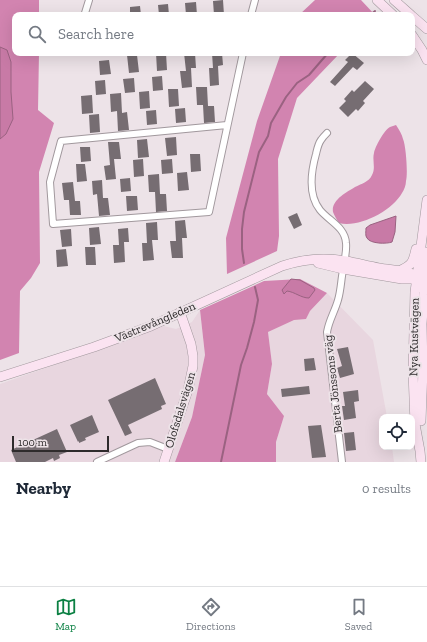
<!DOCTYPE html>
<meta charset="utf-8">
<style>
:root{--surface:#fff;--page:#f2f2f3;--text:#1f2937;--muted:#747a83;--line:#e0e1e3;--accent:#0b8043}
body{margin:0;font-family:"Zilla Slab",serif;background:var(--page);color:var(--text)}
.controls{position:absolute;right:12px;bottom:12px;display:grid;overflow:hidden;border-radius:8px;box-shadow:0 4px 16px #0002}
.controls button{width:36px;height:36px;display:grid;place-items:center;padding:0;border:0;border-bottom:1px solid var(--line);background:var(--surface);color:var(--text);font:20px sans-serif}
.scale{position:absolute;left:12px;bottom:10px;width:97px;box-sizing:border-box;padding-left:4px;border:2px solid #2e2b2c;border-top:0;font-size:11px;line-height:14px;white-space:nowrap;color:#2e2b2c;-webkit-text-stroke:3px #ede3e8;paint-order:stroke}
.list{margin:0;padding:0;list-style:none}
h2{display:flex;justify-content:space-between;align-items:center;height:52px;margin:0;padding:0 16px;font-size:17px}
h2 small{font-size:13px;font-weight:400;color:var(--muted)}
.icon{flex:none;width:22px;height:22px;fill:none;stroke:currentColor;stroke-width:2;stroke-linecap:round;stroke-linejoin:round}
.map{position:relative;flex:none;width:427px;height:462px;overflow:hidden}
.search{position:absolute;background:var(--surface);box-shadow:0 4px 16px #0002;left:12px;right:12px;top:12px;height:44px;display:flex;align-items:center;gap:10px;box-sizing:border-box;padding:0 14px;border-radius:8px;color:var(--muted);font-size:15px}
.sheet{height:124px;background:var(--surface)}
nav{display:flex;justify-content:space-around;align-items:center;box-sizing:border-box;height:56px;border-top:1px solid var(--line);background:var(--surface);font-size:11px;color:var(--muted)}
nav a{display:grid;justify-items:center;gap:2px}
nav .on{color:var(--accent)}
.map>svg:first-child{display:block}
.built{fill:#e8d6df}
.forest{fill:#d284b0}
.water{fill:#c87aa6;stroke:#9a6281}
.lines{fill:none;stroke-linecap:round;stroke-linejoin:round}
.stream{stroke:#9a6281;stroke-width:2}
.building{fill:#766d72}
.street-casing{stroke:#a1989d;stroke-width:8}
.secondary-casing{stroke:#a1989d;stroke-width:10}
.street{stroke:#fff;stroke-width:6}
.secondary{stroke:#fbe3f1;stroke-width:9}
.labels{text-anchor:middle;stroke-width:4;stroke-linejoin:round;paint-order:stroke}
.street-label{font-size:12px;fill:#2e2b2c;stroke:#ede3e8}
</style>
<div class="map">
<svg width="427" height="462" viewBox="0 0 427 462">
<rect width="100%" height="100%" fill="#ede3e8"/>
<path class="built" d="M327,293L373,340L387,417H382V447H392L394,462H276V442L284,416L267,394L272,364L268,332L294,319H306L310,311Z
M200,310L205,355L192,417L175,462H0V384L164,326L176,329L192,322Z"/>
<path class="forest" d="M0,0H39V15H15V53H39L38,110L54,123L39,172L40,263L31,278L20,291L19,353L0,360Z
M315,0H361L375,15H299Z
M281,53H340L297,98L278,159L279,236L277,251L227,274L226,238L257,121Z
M396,125C399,130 402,134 403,139C406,146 408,174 406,181C406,185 404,190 402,193C392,211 359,228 339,223C337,220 334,215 333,212C331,200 347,192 355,187C361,184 369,182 372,175C376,168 372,160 374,153C375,147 384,130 390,127C392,126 394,126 396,125Z
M300,279L327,293L310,311L306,319L294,320L268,332L272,364L267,394L284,416L276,442V462H175L192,417L205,355L200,310L264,281Z"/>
<path class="water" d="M0,47L7,50L11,62V92L13,119L6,134L0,139Z
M396,216L395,232L392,242C387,244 370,244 367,238C365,236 366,231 366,228L370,225Z
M291,279L300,280L314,288L315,290L309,298C301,298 295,292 287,291L284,294L282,290Z"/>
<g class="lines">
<path class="stream" d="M370,15L375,11
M244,263L242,249V229L244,212L259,152L268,136L271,123L286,97L297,83L309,75L328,53
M221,462L241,365L247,348L254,322L258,300L255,287"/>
</g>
<path class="building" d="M223,0L224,15H214L213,1Z
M196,2L197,15H186L185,3Z
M168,4L169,15H159L158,5Z
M140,6L141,15H130V7Z
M156,53H166L167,70L157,71Z
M184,53H195L196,68H191L192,87L182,88L180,71H186Z
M212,53H222L223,65L218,66L219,85L210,86L209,68H213Z
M352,53L364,63L357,70L353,67L335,86L330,82L348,62L345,60Z
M127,55H137L139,72L129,73Z
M109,60L111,74L100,75L99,61Z
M162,76L163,90L153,91L152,77Z
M134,78L135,92L125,93L123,79Z
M105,80L106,94L96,95L95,81Z
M365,81L374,89L363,101L365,103L358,111L356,109L348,117L339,108L346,101L344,99L352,90L354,92Z
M196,87H207L208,106H214L215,122L204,123L203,105H197Z
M168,89H178L179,106L169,107Z
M149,91L150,108L140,109L139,92Z
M121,93L122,113L127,112L129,130L118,131L117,111L111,112L110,94Z
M92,95L93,113L82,114L81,96Z
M185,108L186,122L176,123L175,109Z
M156,110L157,124L147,125L146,111Z
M99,114L100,132L90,133L89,115Z
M176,137L177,155L167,156L165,138Z
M147,139L149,157L138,158L137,140Z
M108,142H119L121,159H114L116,179L106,180L104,166L110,165Z
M80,147H90L91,161L81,162Z
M190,154H200L201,171L191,172Z
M143,159L144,176L134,177L133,160Z
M172,159L173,173L162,174L161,160Z
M76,164H85L87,181L77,182Z
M187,172L189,190L178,191L177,173Z
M159,174L160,194H166L167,211L156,212L155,192H149L148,175Z
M130,178L131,191L121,192L120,179Z
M102,180L103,198H108L110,215L99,216L97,194L93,195L92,181Z
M73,182L75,201H80L81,215H70L69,200H64L62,183Z
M126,196H137L138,210L127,211Z
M297,213L302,225L294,229L288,217Z
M185,220L187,238H182L183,258H172L170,241H176L175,221Z
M157,222L158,240H152L154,260L143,261L142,243H147L146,223Z
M99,227L101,244L90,245L89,228Z
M128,228L129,242H124L125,262L114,263L113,245H119L118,229Z
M71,229L72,246L62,247L60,230Z
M85,247H95L96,265H86Z
M66,249L68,266L57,267L56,250Z
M348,347L354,374L340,378L337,368L342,366L337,349Z
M314,358L316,370L305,371L304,359Z
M155,378L166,404L161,406L162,409L128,425L132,433L125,436L108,400Z
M309,386L310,394L282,397L281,389Z
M358,390L359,401L354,402L356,418L344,420L342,406H345L343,392Z
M92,415L99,432L85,438L86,440L79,443V441L78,442L70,425Z
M321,425L326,457L312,458L308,426Z
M57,429L67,452L59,455L60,458L54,461L53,458L45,462H16L11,450Z
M354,432L356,450L346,451L344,433Z"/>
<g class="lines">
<defs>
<path id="street" d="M85,15V13L89,0
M251,15L255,0
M227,125L61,141L50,182L53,224L209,212L243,53
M327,133C325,135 323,137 321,140C318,144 317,150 316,154C311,172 308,195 320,210C329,221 345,227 346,243C347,252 344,261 343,270C341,280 341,290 338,300C335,311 329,320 327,332L342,462
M97,462L138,443L150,442L168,449"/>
<path id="secondary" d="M377,0L393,15
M394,0L411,15
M412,16L427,29
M412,35L422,50L427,60
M318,263L343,269L402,279H414L419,277
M399,271C412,265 413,263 416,249
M0,377L94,347L151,326L282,266C303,259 325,257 346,261C357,263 368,266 379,268C389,270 406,270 415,275C420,279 422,285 424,291
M421,421L423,369L422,324L427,252
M164,462L188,390L193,366V356L191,344L180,312
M421,462L420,451L415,424L413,371L415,292L427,200"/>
</defs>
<use href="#street" class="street-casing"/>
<use href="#secondary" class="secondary-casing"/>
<use href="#street" class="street"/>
<use href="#secondary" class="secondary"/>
</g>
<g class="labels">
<g class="street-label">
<text transform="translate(155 322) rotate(-23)" y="4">Västrevångleden</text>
<text transform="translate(414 337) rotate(-89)" y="4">Nya Kustvägen</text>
<text transform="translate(333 384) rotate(-96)" y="4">Berta Jönssons väg</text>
<text transform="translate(180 410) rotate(-73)" y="4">Olofsdalsvägen</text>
</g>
</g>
</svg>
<div class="controls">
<button><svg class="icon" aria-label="locate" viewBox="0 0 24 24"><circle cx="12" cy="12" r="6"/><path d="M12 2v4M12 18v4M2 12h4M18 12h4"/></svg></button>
</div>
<div class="scale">100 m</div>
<div class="search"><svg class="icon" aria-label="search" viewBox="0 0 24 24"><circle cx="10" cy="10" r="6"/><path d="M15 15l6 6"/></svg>Search here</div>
</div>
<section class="sheet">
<h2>Nearby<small>0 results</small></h2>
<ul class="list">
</ul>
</section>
<nav>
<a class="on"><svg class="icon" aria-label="map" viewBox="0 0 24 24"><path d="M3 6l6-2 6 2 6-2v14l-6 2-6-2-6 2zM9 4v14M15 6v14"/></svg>Map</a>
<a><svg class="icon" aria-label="directions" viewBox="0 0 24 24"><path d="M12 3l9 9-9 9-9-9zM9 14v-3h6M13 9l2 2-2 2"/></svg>Directions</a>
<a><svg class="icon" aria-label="saved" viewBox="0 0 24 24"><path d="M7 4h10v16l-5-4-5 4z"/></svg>Saved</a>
</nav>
